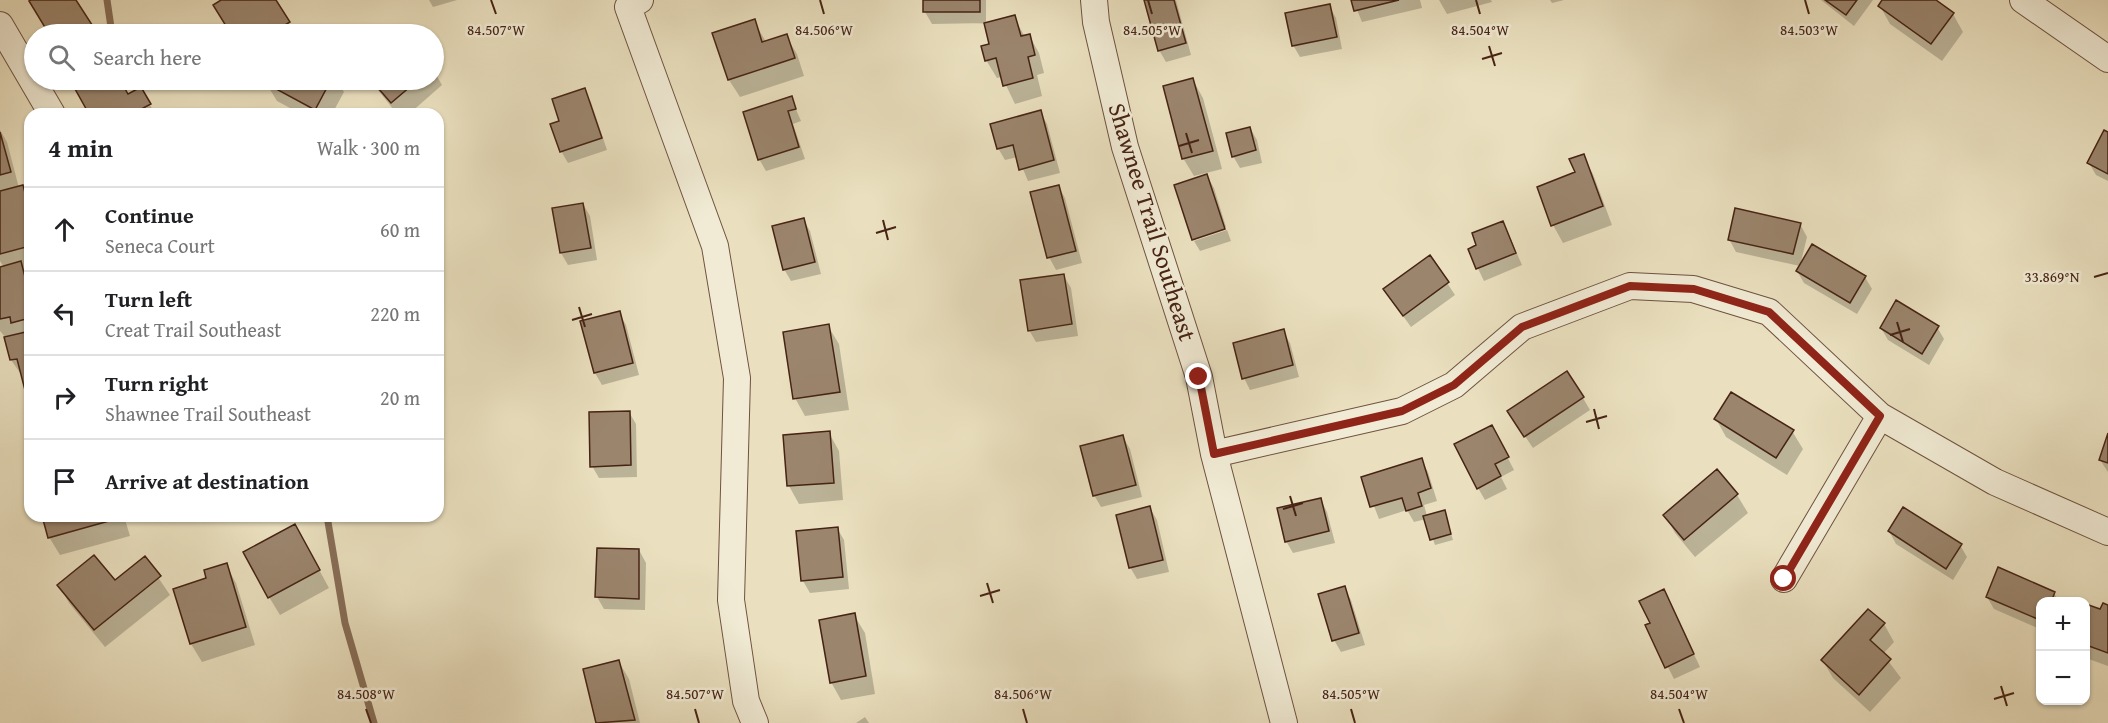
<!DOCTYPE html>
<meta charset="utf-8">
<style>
:root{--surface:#fff;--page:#f6f6f6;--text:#202124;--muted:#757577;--line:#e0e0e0}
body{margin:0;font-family:"Gentium Book Plus",serif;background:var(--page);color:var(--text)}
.controls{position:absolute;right:18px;bottom:18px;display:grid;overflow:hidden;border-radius:12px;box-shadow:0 2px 4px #0004}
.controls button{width:54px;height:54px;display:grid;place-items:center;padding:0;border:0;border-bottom:2px solid var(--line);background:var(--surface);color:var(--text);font:30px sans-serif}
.stop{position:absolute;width:18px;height:18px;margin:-14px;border:4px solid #8f2418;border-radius:50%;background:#fff}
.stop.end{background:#8f2418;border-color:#fff;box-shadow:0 2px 6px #0008}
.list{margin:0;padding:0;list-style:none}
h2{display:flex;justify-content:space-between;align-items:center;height:78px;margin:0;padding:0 24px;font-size:26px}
h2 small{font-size:20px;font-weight:400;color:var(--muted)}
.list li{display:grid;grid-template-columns:39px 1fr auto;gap:18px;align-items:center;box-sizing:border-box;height:84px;padding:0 24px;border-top:2px solid var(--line)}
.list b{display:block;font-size:22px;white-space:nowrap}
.list p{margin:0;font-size:20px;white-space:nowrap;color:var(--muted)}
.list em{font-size:20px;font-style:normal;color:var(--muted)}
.icon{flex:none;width:33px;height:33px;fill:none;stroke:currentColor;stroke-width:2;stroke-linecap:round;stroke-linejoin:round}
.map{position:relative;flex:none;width:2108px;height:723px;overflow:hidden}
.search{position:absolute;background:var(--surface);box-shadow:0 2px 4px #0004;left:24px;top:24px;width:420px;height:66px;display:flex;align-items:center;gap:15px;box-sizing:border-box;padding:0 21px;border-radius:33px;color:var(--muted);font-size:22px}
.panel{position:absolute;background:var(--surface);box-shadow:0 2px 4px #0004;left:24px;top:108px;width:420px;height:414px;border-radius:18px}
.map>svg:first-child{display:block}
.shadow{fill:#0003}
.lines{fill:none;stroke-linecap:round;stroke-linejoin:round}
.stream{stroke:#876e58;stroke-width:7}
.building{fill:#9b856d;stroke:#462314;stroke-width:1.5}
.minor-casing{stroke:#6f523f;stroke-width:28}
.minor{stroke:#f1ebd5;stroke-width:26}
.route{stroke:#8f2418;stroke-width:8}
.ticks{fill:none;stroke:#462314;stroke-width:2}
.labels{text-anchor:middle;stroke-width:5;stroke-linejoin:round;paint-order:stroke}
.street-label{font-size:24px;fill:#462314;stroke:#f1ebd5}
.ticks-label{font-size:15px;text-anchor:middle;fill:#462314;stroke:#f1ebd5;stroke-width:5;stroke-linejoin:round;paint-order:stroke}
</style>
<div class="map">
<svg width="2108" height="723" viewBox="0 0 2108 723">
<rect width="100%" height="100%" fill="#eae0bf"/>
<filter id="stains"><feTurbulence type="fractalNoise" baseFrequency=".00333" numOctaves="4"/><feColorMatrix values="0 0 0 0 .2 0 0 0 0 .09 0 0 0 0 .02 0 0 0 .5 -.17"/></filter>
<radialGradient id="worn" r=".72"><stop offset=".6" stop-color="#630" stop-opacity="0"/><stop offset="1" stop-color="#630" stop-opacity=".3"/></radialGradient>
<path class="shadow" d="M28,0H75L96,34H50Z
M224,0H274L295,34H232L215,5Z
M429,0H457L433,7Z
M925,0H986V24L1014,17L1025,37L1029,35L1039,53L1044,73L1037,75L1042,96L1015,104L1002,77L997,78L986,60L991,45L986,23L932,24L925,12Z
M1146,0H1176L1191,55L1166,62L1159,50Z
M1353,0H1420L1422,8L1362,22Z
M1439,0H1491L1492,2L1447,14Z
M1550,0H1564L1552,3Z
M1821,0H1873L1854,26Z
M1884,0H1933L1953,14L1963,32L1942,61L1890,24L1880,6Z
M1329,6L1336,18L1342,49L1300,57L1293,45Z
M754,21L766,42L786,36L797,54L804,76L740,97L729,80Z
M434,71L442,85L409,114H397L370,80H434Z
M71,80H118L128,96L141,89L155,114H91Z
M268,80H336L344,92L332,114H301L277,101L266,83Z
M1193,80L1203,98L1222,169L1194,176L1183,158Z
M584,90L591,102L607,150L568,163L561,151V122Z
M791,98L801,121L793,124L805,159L766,171L759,159Z
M1040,112L1047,124L1060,173L1028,181L1018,157L1005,160L998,148Z
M1250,128L1257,140L1262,163L1240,168L1233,156Z
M0,130L7,142L19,188L22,187L30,200V266L23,268L30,280V398L23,377L11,360L5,337L0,331V268L4,267L0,261Z
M2108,134V181L2096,175L2089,163Z
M1583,156L1593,174L1612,225L1563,243L1553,225Z
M1207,176L1214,188L1226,227L1194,238Z
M1058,186L1065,198L1082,263L1056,270L1049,257Z
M583,204L590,216L597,260L568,265L561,253L554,209Z
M803,219L810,231L821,274L791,281L784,269Z
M1503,222L1522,265L1484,281L1469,250L1478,246Z
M1800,224L1807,237L1800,266L1736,252L1729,239Z
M1227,230L1231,241L1200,251L1194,241Z
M1430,257L1455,295L1411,327L1392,301Z
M1797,271L1865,277L1872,289L1857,314L1804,283Z
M1064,276L1071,288L1078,336L1036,342L1029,330Z
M619,313L626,325L639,375L602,385L595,373Z
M828,326L839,344L849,410L805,416L795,398Z
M1937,327L1944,339L1929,365L1888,340L1881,328Z
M1283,331L1290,343L1299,377L1250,390L1244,378Z
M1583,398L1590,410L1533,448L1516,423Z
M629,412L636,424L637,477L599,478L592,466Z
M1716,419L1792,431L1803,449L1787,475L1726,437Z
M829,433L839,451L843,500L799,504L789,486Z
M1123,437L1130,449L1142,497L1101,507L1094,495Z
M2108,438V472L2100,460Z
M1498,439L1514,470L1501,477L1507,489L1485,500L1478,488Z
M1421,460L1428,472L1437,501L1424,505L1427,516L1444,512L1453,540L1435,545L1426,519L1414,522L1407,510L1379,519L1363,478Z
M1717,471L1737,495L1748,513L1695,557L1675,533L1665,515Z
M1321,500L1327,512L1335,543L1293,553L1286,541Z
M1150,508L1157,520L1169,572L1137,579L1130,567Z
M44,516H124L130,536L60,555L49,537Z
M837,528L844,540L849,589L810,593L803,581Z
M1889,531L1960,545L1967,557L1953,580L1896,544Z
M305,544L329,588L280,615L269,597Z
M639,550L646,563L645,610L604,609L597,597Z
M145,558L170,595L105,647L69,603L59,585L115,582Z
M226,565L236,583L255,645L202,662L191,644L174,590L208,579Z
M1344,588L1351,600L1365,645L1341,652L1334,640Z
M2054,593L2059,602H2040V629L1994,609L1987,597Z
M1670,603L1700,667L1674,679L1647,626Z
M2086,606L2101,611L2108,606V666L2086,658Z
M854,615L865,633L875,694L841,700L831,682Z
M1884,624L1894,642L1883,654L1901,678L1870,712L1833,678L1823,661Z
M619,662L629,679L640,723H598L584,670Z
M865,717L869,723H856Z"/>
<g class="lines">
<path class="stream" d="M107,0L112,34
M327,516L345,623L374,723"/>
</g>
<path class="building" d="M31,0H76L96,31L90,34H49L29,1Z
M221,0H276L290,22L270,34H231L213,5Z
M923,0H980V12H923Z
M1144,0H1174L1186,43L1158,51Z
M1351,0H1399L1354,11Z
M1825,0H1857L1846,15Z
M1882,0H1936L1954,13L1931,44L1878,6Z
M1330,4L1337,37L1292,46L1285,13Z
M1015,15L1021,36L1030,34L1035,55L1028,57L1033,78L1003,86L996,58L985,61L981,46L989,44L984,23Z
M755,19L762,42L787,34L795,58L728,80L712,33Z
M1193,78L1213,151L1182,159L1163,86Z
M70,80H120L128,94L141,87L151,104L132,114H89Z
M266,80H331L315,110L265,83Z
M371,80H418L391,103Z
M585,88L602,138L560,152L550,124L559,121L552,99Z
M792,96L796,109L788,111L799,147L758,160L743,112Z
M1041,110L1054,160L1019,170L1013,145L997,149L990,124Z
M1250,127L1256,150L1232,157L1226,133Z
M2104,130L2108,132V174L2087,163Z
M0,132L11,172L0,175Z
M1584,154L1603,206L1551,226L1537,187L1575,172L1569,159Z
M1207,174L1225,229L1192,240L1174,185Z
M23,185L30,212V246L0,254V191Z
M1059,185L1076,251L1047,258L1030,192Z
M583,203L591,248L560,253L552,208Z
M1735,208L1801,223L1793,254L1728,240Z
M804,218L815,262L783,270L772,226Z
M1503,221L1516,253L1476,269L1468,249L1476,245L1472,233Z
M1812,244L1866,276L1850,303L1796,271Z
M1430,255L1449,282L1403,316L1383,289Z
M21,261L28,289H30V318L11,323L10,317L0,319V267Z
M1064,274L1072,324L1028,331L1020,280Z
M1896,300L1939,326L1922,354L1880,328Z
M620,311L633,363L594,373L580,321Z
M829,324L840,392L793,399L783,332Z
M1284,329L1293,365L1242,379L1233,343Z
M30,331V393L26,394L17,359L10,360L4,337Z
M1567,371L1584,397L1524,437L1507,411Z
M1731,392L1794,430L1776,458L1714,419Z
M630,411L631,465L590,467L589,412Z
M1492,425L1509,457L1495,464L1501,476L1477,489L1454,444Z
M830,431L834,483L787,486L783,435Z
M2108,433V463L2099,460Z
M1123,435L1136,485L1093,496L1080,446Z
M1422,458L1431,488L1418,493L1422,506L1406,511L1402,498L1370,507L1361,477Z
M1717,469L1738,494L1684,540L1663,515Z
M1321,498L1329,531L1285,542L1277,508Z
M1150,506L1163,560L1129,568L1116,515Z
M1903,507L1962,544L1946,569L1888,531Z
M1445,510L1451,534L1430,540L1423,516Z
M42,516H120V518L48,538Z
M295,524L320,570L268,598L243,552Z
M838,527L843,577L801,581L796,531Z
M597,548L639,549V599L595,597Z
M94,555L115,580L145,556L161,576L94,630L57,585Z
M227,563L246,627L190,644L173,589L206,578L204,570Z
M1998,567L2055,592L2051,602H2040V620L1986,597Z
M1345,586L1359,633L1332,641L1318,594Z
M1664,589L1694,654L1665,668L1645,625L1650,623L1639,601Z
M2103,603L2108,605V653L2086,645V604L2100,609Z
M1868,609L1885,623L1870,640L1891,659L1859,695L1821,660Z
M855,613L866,676L830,683L819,620Z
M619,660L635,720L596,723L583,669Z"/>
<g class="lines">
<defs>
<path id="minor" d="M640,0L628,7L715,246L737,378L731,600L746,701L755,723
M1094,0L1096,22L1125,147L1199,377L1214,454L1284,723
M2023,0L2108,59
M0,25L52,114
M1214,454L1402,411L1454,385L1522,327L1630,286L1693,289L1769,312L1880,416L1995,482L2108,532
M1784,579L1880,416"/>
</defs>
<use href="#minor" class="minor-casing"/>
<use href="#minor" class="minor"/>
</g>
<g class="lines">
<path class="route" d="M1199,377L1214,454L1402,411L1454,385L1522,327L1630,286L1694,289L1769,312L1880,416L1784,579"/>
</g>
<path class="ticks" d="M491,0L496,14M820,0L824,14M1148,0L1152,14M1476,0L1480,14M1805,0L1809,14M1489,46L1495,66M1482,59L1502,53M1186,133L1192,153M1179,146L1199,140M883,220L888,240M876,233L896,227M2094,277L2108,273M579,307L585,327M572,320L592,314M1897,322L1903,342M1890,335L1910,329M1594,409L1599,429M1586,422L1607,416M1290,496L1296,516M1283,509L1303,503M987,583L993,603M980,596L1000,590M2001,686L2007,706M1994,699L2014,693M366,709L371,723M695,709L699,723M1023,709L1027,723M1351,709L1355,723M1679,709L1684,723"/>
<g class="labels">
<g class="street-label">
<text transform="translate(1152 222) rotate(73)" y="8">Shawnee Trail Southeast</text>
</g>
</g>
<g class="ticks-label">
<text x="496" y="35">84.507°W</text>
<text x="824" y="35">84.506°W</text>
<text x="1152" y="35">84.505°W</text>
<text x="1480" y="35">84.504°W</text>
<text x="1809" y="35">84.503°W</text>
<text x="2052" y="282">33.869°N</text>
<text x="366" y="699">84.508°W</text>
<text x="695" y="699">84.507°W</text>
<text x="1023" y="699">84.506°W</text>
<text x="1351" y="699">84.505°W</text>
<text x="1679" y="699">84.504°W</text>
</g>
<rect width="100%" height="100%" filter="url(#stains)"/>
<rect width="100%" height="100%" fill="url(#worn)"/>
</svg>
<div class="controls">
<button>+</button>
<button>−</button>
</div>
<div class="stop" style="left:1784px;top:579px"></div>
<div class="stop end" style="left:1199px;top:377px"></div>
<div class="search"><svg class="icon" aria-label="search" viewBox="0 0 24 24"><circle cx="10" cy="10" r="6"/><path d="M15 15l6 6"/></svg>Search here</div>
<section class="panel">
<h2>4 min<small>Walk · 300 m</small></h2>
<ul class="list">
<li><svg class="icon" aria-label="ahead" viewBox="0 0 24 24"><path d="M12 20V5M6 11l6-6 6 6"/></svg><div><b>Continue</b><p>Seneca Court</p></div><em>60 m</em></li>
<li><svg class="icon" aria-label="left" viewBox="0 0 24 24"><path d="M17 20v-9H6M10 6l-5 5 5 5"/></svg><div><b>Turn left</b><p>Creat Trail Southeast</p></div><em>220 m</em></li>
<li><svg class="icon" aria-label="right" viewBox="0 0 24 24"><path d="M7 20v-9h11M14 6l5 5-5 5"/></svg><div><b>Turn right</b><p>Shawnee Trail Southeast</p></div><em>20 m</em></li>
<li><svg class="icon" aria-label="arrive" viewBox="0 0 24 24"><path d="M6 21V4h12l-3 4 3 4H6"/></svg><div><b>Arrive at destination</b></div></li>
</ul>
</section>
</div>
